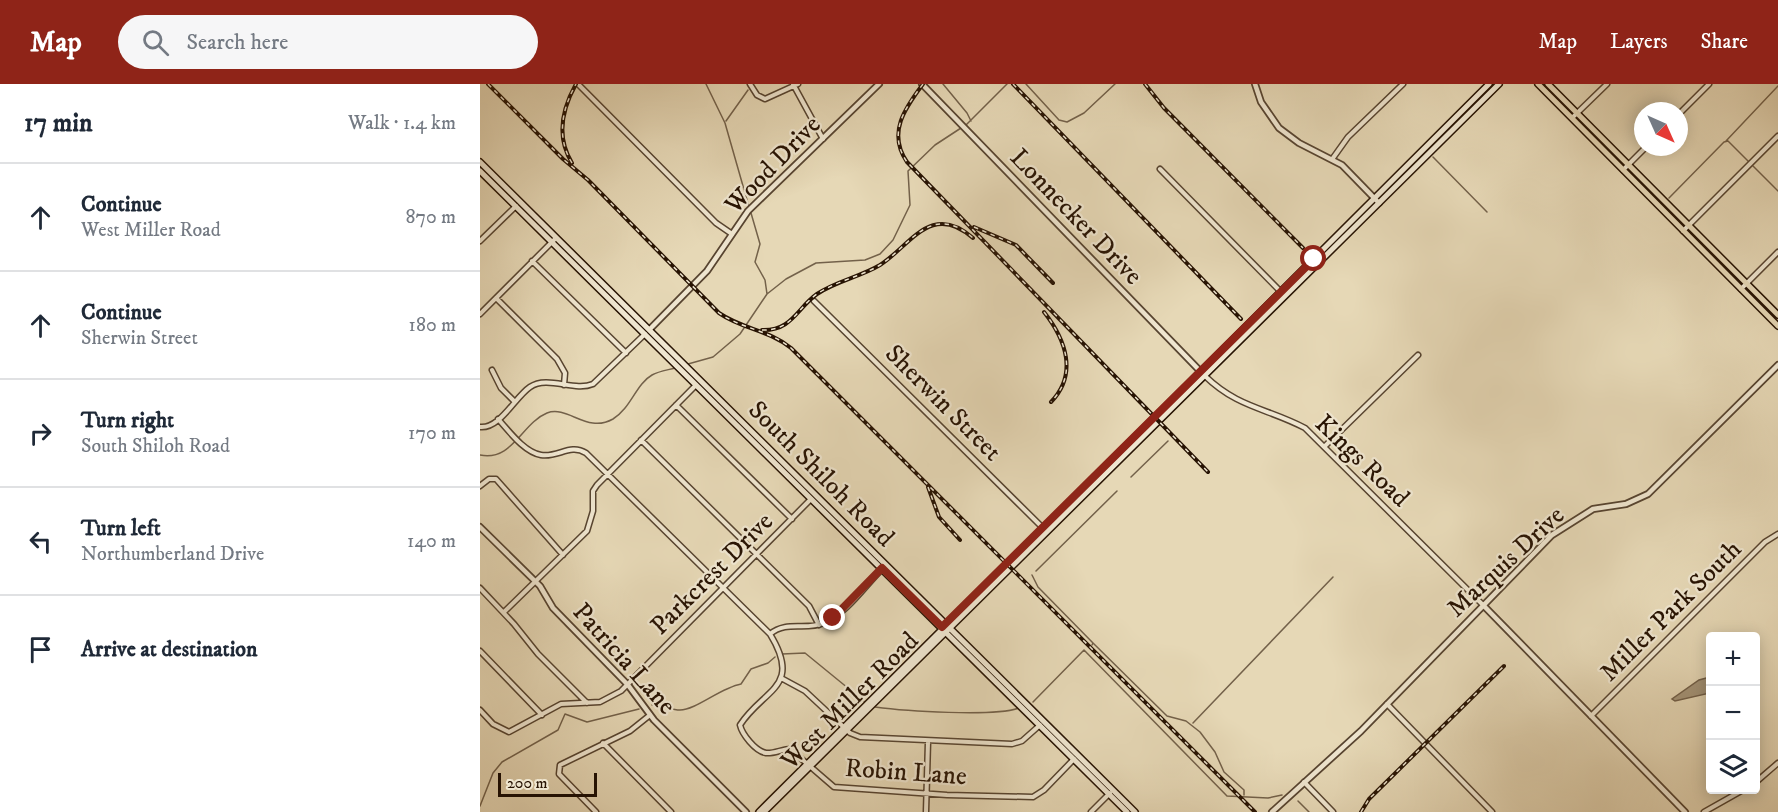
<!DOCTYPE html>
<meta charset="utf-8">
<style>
:root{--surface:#fff;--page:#f6f6f7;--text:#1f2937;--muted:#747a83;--line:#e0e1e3;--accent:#8f2418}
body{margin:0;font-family:"IM FELL DW Pica",serif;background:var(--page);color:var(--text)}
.controls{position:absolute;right:18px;bottom:18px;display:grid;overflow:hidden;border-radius:6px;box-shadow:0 3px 15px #0003}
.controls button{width:54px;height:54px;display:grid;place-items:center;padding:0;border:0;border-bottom:2px solid var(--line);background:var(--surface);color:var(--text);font:30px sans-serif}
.compass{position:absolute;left:1154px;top:18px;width:54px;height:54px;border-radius:50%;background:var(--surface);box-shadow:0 3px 15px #0003;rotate:135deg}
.scale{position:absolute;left:18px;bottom:15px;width:99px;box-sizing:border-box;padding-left:6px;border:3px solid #271303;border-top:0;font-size:16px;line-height:21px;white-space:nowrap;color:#271303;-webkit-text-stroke:4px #efe6d0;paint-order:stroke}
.stop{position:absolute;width:18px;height:18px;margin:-14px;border:4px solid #8f2418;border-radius:50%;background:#fff}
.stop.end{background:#8f2418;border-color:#fff;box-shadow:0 2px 6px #0008}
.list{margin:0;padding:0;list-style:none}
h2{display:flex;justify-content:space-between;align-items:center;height:78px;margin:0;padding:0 24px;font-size:26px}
h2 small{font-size:20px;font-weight:400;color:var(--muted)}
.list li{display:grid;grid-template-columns:39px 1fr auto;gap:18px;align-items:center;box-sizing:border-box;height:108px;padding:0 24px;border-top:2px solid var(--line)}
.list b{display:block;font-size:22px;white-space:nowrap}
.list p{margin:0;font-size:20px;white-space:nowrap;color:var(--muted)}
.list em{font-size:20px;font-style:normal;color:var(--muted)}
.icon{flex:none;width:33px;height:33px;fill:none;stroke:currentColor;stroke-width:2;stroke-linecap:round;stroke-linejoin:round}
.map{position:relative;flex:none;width:1298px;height:728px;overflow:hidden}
header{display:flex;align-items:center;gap:36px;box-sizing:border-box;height:84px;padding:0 30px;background:var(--accent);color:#fff}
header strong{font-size:28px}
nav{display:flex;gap:33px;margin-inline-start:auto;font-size:21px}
.search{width:420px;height:54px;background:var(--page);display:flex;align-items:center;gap:15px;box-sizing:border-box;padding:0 21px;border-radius:33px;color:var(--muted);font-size:22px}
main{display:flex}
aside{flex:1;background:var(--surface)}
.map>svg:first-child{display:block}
.water{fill:#a59579;stroke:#73614a;stroke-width:1.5}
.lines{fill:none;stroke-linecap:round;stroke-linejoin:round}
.stream{stroke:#73614a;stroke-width:1.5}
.minor-casing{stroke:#574430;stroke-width:7}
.tertiary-casing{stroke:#574430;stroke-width:8}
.secondary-casing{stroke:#271303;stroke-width:8}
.primary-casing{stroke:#271303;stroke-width:8}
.minor{stroke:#efe6d0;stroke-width:4}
.tertiary{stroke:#efe6d0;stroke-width:4.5}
.secondary{stroke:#efe6d0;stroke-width:5}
.primary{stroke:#e6d8b6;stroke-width:5}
.rail-casing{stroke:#271303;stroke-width:4}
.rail{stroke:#efe6d0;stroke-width:1.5;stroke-dasharray:4.5;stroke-linecap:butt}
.route{stroke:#8f2418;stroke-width:8}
.labels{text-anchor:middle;stroke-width:4.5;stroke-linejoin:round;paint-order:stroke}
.street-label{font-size:26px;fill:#271303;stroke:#efe6d0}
</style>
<header>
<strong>Map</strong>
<div class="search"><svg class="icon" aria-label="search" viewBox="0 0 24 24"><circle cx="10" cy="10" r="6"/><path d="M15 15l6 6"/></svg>Search here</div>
<nav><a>Map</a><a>Layers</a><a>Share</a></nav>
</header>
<main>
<aside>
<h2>17 min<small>Walk · 1.4 km</small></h2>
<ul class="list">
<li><svg class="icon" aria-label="ahead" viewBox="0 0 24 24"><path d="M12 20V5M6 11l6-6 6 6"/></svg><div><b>Continue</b><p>West Miller Road</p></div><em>870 m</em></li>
<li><svg class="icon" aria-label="ahead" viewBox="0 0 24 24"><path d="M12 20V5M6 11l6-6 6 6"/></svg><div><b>Continue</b><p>Sherwin Street</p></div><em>180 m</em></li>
<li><svg class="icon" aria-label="right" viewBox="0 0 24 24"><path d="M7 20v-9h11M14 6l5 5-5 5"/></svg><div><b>Turn right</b><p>South Shiloh Road</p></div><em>170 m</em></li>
<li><svg class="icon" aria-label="left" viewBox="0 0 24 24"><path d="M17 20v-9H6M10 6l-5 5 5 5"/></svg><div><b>Turn left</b><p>Northumberland Drive</p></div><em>140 m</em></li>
<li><svg class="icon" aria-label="arrive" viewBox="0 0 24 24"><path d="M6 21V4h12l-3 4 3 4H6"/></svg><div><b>Arrive at destination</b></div></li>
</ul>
</aside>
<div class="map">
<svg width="1298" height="728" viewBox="0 0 1298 728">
<rect width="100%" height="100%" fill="#e6d8b6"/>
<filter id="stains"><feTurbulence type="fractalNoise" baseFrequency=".00333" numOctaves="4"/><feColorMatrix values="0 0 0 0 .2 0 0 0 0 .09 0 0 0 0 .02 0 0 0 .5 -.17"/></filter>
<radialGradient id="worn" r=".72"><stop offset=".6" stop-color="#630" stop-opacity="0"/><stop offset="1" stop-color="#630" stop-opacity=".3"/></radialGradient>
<path class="water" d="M1230,593V609L1195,617L1192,615L1219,596Z"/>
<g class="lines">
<path class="stream" d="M226,0L245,39L269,123
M463,0L487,29L491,37
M546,0L579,36L587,38L604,29L635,0
M246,37L268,6
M485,42L527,0
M1246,57L1298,2
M953,73L1007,128
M1273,82L1298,107
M1189,114L1244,58L1248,57L1269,78
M271,129L280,160L275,178L285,196L287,210
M208,280L233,273L260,250L287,210L306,195L336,179L385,176L400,170L413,156L430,121L428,87L455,61L481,44
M0,371C32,378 42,339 67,329C88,321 107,350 133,335C151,324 156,300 172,291C179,287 188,286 195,284
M651,393L688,357
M556,487L637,407
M552,491L558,503L613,559L612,561
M613,559L687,632L706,637L720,648L735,668L744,688L764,706V711
M302,570L325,569L385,618
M553,618L604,566L747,712L788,714L802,711
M172,621C183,621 191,626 200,626C216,626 240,604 261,600L271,585L288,579L295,573
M395,623C424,627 514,633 539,624
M713,639L853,493
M818,717L829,728
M0,722L13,689L22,678L78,646L85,630L107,638L159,625"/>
<defs>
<path id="minor" d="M98,0L236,139L252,150
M270,0L277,11L285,15L318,0
M313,0L343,55
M1199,30L1229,0
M1092,34L1127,0
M853,74L868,53L923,0
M680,85L802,209
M1143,86L1166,63
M1203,147L1298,52
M0,157L36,122
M52,177L146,269
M1261,205L1298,168
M16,214L77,275L85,289L84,301
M334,217L564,445
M0,230L76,154
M12,286L21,304L35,318
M725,292C758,324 787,324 825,344L1003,521
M196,321L312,435
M18,335C29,347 44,368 61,371C78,374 90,359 106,369L290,550C323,604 283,605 260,641C262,650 275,667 286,669C293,670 303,665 310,665L354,703L467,711L553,713L564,706L594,675
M0,343C20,345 35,313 50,303C68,291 94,308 113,300L165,250
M161,356L329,522L339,541
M845,362L938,271
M0,402L9,395H16L83,471
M0,504L34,540L58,570L107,619
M24,528L107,447L113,427V407L117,401L216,301
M290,550C307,536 325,547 344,539C366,530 385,502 402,485
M0,567L62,631
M301,594L325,607L370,649L380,653L532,660L542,657L560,641
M907,620L1012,728
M0,626L13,640L29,648L81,620L120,618L141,607L331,415
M1111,632L1285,458L1298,450
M123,659L191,728
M824,698L853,728
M1276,698L1298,679
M116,728L79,690L80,681L150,647L170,631
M446,728L448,658
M611,728L630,709
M1224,728L1263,706"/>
<path id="tertiary" d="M442,0L722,289
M775,0L781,18L799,44L819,59L862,81L899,119
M170,245L227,187L268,127L399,0
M0,443L60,502L73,524L148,601L174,636L266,728
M1003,521L1205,728
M792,728L881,647L1072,451L1113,425L1146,420L1168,410L1298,281"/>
<path id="secondary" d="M0,78L655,728
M0,87L647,728
M279,728L1009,0
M284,728L1019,0"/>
<path id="primary" d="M1058,0L1298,242
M1068,0L1298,231"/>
</defs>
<use href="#minor" class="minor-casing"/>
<use href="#tertiary" class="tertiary-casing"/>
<use href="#secondary" class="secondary-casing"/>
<use href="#primary" class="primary-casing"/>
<use href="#minor" class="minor"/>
<use href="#tertiary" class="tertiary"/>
<use href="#secondary" class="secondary"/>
<use href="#primary" class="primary"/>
<defs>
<path id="rail" d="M8,0L83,75L108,96L239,229C262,245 289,246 311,264L775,728
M443,0C425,24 407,49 427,78L728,388
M533,0L761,235
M665,0L684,24L823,164
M92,79C76,53 82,25 96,0
M494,143L536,161L573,199
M564,228C586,256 598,290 571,318
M282,246C312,247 317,224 337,210C356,197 380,193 400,181C430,162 451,117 493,154
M448,403L459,433L480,456
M881,728L889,715L1024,582"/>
</defs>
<use href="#rail" class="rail-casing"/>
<use href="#rail" class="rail"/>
</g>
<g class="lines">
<path class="route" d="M353,534L402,484L462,543L834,175"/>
</g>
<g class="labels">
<g class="street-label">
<text transform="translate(292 80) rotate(-46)" y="9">Wood Drive</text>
<text transform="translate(597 132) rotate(46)" y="9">Lonnecker Drive</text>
<text transform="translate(464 318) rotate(45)" y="9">Sherwin Street</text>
<text transform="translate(883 376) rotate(44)" y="9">Kings Road</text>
<text transform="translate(342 389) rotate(45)" y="9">South Shiloh Road</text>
<text transform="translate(1025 477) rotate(-43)" y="9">Marquis Drive</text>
<text transform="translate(231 489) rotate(-45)" y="9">Parkcrest Drive</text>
<text transform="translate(1190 526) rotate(-45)" y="9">Miller Park South</text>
<text transform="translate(145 574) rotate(48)" y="9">Patricia Lane</text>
<text transform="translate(369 616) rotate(-45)" y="9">West Miller Road</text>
<text transform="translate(426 687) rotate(4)" y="9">Robin Lane</text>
</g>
</g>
<rect width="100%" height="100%" filter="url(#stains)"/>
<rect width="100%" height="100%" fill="url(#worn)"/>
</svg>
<div class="controls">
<button>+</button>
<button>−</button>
<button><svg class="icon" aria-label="layers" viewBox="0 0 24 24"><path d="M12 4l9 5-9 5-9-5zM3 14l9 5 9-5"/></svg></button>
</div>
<svg class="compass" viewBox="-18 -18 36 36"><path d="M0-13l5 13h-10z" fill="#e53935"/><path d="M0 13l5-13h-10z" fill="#747a83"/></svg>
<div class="scale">200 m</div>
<div class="stop" style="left:834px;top:175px"></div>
<div class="stop end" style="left:353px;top:534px"></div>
</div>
</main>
